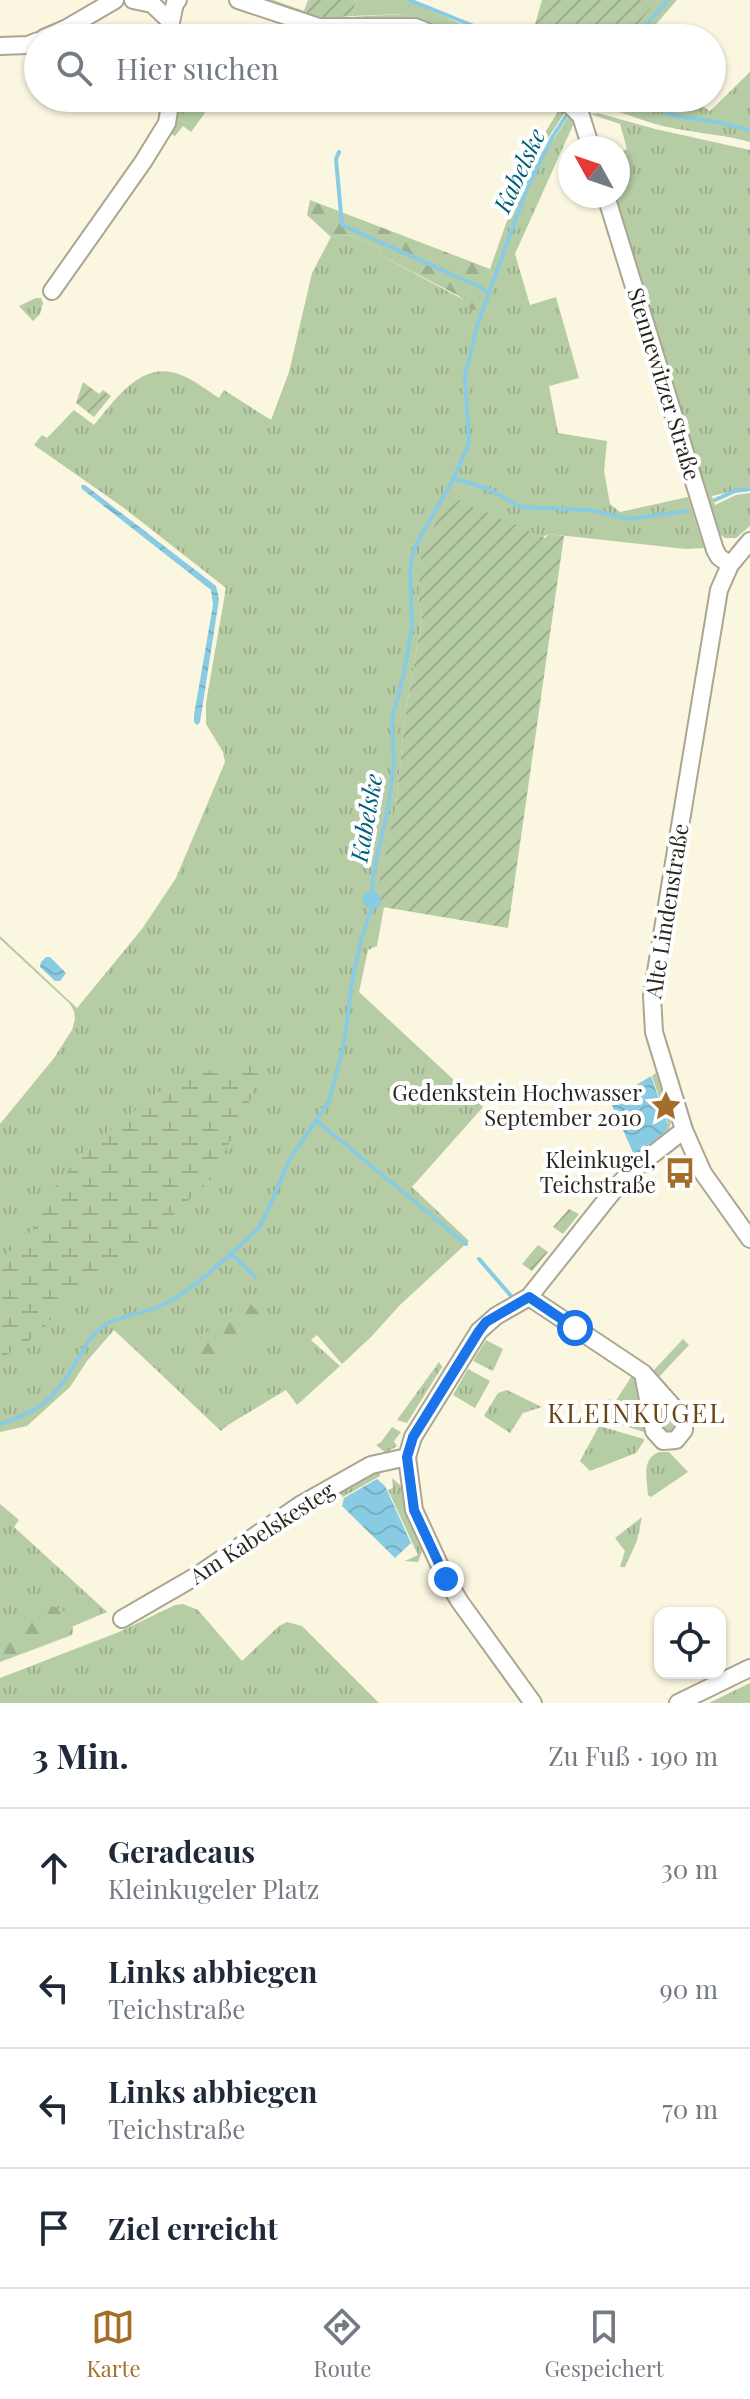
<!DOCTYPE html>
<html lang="de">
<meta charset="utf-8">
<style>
:root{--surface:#fff;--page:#f2f2f3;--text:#1f2937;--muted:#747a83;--line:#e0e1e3;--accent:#a46e28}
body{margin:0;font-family:"Playfair Display",serif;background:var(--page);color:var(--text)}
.controls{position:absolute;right:24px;bottom:24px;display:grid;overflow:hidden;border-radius:16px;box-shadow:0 2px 6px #0004}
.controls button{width:72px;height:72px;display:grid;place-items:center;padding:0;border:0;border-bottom:2px solid var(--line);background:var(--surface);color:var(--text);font:40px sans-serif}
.compass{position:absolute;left:558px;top:136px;width:72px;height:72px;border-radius:50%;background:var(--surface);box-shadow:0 2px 6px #0004;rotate:310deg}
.stop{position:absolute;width:24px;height:24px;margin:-18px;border:6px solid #1a73e8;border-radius:50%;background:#fff}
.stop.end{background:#1a73e8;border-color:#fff;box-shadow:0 2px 8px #0008}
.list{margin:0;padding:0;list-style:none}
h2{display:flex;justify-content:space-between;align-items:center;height:104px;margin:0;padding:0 32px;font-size:34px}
h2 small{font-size:26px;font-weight:400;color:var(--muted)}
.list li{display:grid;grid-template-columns:52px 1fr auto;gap:24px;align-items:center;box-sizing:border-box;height:120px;padding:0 32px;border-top:2px solid var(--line)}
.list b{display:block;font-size:30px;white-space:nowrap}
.list p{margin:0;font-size:26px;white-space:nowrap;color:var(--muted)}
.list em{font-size:26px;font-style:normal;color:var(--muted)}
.icon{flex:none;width:44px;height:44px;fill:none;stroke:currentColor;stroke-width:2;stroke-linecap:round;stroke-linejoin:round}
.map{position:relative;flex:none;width:750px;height:1703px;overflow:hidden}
.search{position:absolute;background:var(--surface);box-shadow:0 2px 6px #0004;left:24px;right:24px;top:24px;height:88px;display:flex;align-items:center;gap:20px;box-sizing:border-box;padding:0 28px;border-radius:44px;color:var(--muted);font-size:30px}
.sheet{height:584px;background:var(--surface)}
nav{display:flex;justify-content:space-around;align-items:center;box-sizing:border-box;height:112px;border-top:2px solid var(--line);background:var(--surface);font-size:22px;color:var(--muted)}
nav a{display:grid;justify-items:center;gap:4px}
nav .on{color:var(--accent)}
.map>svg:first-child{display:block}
.grass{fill:url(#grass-tufts)}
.forest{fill:url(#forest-firs)}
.wetland{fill:url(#wetland-marsh)}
.park{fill:#b6cca4}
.garden{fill:url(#garden-furrows)}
.water{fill:url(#water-waves)}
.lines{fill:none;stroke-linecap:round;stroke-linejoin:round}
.stream{stroke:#89cbe3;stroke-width:4}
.canal{stroke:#89cbe3;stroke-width:16}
.minor-casing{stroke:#aba692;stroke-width:20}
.minor{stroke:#fff;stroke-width:16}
.route{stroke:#1a73e8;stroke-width:10}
.labels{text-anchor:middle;stroke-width:8;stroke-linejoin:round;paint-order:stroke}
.street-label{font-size:22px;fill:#28261e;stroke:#fff}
.poi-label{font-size:22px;fill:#28261e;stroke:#fff;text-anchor:end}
.water-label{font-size:24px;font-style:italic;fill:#016078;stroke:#fff}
.quarter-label{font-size:26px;letter-spacing:2px;fill:#6a4515;stroke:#fff}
</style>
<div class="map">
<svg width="750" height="1703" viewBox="0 0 750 1703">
<defs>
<pattern id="grass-tufts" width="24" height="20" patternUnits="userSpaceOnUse" patternTransform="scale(2)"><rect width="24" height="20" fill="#b6cca4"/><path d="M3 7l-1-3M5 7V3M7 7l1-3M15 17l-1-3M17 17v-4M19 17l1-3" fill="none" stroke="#9caf8d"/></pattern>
<pattern id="forest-firs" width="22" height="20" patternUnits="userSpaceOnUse" patternTransform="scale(2)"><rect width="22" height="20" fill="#b6cca4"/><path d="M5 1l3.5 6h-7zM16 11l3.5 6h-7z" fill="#9caf8d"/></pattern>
<pattern id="wetland-marsh" width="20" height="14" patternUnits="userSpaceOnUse" patternTransform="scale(2)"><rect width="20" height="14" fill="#b6cca4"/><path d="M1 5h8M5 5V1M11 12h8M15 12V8" fill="none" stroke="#9caf8d"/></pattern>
<pattern id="garden-furrows" width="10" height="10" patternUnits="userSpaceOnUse" patternTransform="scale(2)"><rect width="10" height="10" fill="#b6cca4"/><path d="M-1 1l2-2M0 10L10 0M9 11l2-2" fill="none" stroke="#9caf8d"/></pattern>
<pattern id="water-waves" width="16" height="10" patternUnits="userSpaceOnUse" patternTransform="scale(2)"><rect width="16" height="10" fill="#89cbe3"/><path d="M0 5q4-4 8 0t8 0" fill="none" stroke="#76aec2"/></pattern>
</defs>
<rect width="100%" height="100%" fill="#fbf6e0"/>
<path class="grass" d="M260,0H273L304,11L308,0H310L306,14L329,18L407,14L464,38H459L413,19H320Z
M658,0H677L644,38H625Z
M750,72V142C721,134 692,133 663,126C638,121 615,106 589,109L585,102L588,98H688L710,111Z
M177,98H197L203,102L199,109L205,113L191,132L183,126L175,136L171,134Z
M560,108L565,112L543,146L546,151L569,116L574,123L515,254L530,305L556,297L579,378L549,386L558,433L607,441L604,471L610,504L620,512L688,497L704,548L686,549L549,534L418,596L422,619L406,709L396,805L377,905L384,907L377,946L368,950L359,992L483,1107L412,1187L469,1241L400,1305L371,1337L342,1364L317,1335L311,1340L340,1366L297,1405L286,1390L228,1425L221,1431L114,1330L87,1361L70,1387L27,1426L0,1432V1124L54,1058L72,1030L75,1019L74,1011L70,1004L0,939V936L77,1008L142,929L176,878L225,762L223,752L206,724V703L226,588L124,508L34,445L42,435L47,438L74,410L94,425C116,399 142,359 181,375C194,380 207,390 219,398L224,390L271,420L289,372L312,273L331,237L349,235L377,247L382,256L464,300L494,275L490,269L529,159Z
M598,113L655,129L750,150V487L712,496L715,505L736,495L750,493V526L736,538H725L717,532L615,196H618V153L627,149L620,124L590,114Z
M36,298H41L43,303L40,314L33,321L19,306Z
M656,1073L666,1103L663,1105L664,1109L668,1108C673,1126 672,1127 659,1140L657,1139L667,1130L668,1124L652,1076Z
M683,1339L689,1345L658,1378L654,1370Z
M486,1340L503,1349L493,1371L473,1361Z
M439,1362L442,1367L407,1423L397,1420Z
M468,1369L490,1381L475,1408L453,1395Z
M633,1374L637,1375L647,1433L600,1418L609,1399L615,1402Z
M507,1390L542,1407L523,1413L510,1433L484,1416L498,1393Z
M654,1393L679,1418V1432L660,1433Z
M599,1426L644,1439V1441L636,1453L590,1471L580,1461Z
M392,1427L401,1432L394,1441L397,1446L386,1453L376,1445L381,1442Z
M659,1452H669L688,1472L651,1497L648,1495C647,1478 641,1459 659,1452Z
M371,1471L380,1473V1476L343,1497L338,1491Z
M392,1478L402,1487L404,1501L424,1546L418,1562L405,1561L418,1555L388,1490L393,1488Z
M0,1504L19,1520L14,1527L107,1612L0,1657Z
M642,1517L637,1541L625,1567H620L625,1551L615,1538Z
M183,1604L198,1610L242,1661L279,1626L287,1622L302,1626L379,1703H0V1678L119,1632L175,1605Z
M750,1683V1703H709Z"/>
<path class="forest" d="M310,200L490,269L494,275L481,311L466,308L464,300L457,295L382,256L377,247L349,235L331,237L307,215Z
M242,1302L252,1305L265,1321L263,1329L219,1366L211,1367L191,1351L192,1344Z
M47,1605C64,1608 76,1617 72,1635L0,1662V1623Z"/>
<path class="wetland" d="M261,1057L260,1071L248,1106L211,1179L149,1238L77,1290L37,1335L0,1359V1260L34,1229L55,1187L82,1153L158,1092L207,1072L251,1058Z"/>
<path class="park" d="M356,0H407L493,38H464L407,14L352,16Z
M617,1435L627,1442L625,1453L614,1459L605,1457L601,1446L604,1437Z"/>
<path class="garden" d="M310,0H356L352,16L329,18L306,14Z
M542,0H658L626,38H531Z
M83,382L99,394L103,390L111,396L94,417L76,403Z
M449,496L545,538L549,534L564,536L508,928L377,906L380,880L396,805L406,709L422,619L418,596L422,551Z
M569,1209L579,1214L563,1234L553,1227Z
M538,1245L548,1252L532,1271L522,1264Z"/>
<path class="water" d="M81,485H85L216,586L219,599L200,722L197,725L194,722V715L213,605L211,590L82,489Z
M46,957H50L66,973L60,981H55L40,967L41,962Z
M651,1076L668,1125L667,1130L647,1147L644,1145L642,1147L643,1150L635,1157L610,1101Z
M377,1479L385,1486L411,1543L395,1558L342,1506L344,1498Z"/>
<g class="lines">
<path class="stream" d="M409,0L501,37
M634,38L668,0
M638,98L675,116L722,123L750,130
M339,152L336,159L342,225L480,287L488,294
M453,480H461L488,489L521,507L589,510L629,519L687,511
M715,500L735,491L750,489
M317,1121L466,1244
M230,1253L255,1277
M479,1259L512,1297
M0,1424C44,1409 53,1400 77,1360C84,1350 89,1338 98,1330C116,1315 140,1315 160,1306C192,1293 229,1254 256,1231L263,1221L290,1159L329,1101L344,1044L352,982L361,940L372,906L373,874L388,808L394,765L392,719L404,673L412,627L410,571L412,557L417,542L453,480L469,443L465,376L477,326L527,188L553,136L570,110"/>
<path class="canal" d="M370,899L373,901"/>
<defs>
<path id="minor" d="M133,0L152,4L171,22
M238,0L319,27H415L442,38
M171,22L175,3L178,0
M44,38L67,28L115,0
M0,46L28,45L38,41
M563,98L581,116L591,148
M606,196L715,550L719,557L730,565
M52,291L143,162L167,123L171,98
M750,541L730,565L719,590L652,996L654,1032L684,1130L703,1173L750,1239
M529,1297L643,1373L684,1419V1430L676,1440L663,1441L654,1431L643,1373
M122,1619L198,1575L300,1505L371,1465L407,1457
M533,1703L460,1602L446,1579L414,1510L407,1457L413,1437L479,1331L496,1316L529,1297L618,1185L634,1169L684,1130
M678,1703L750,1668"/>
</defs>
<use href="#minor" class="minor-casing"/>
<use href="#minor" class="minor"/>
</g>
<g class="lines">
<path class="route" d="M446,1579L414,1510L407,1457L413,1437L479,1331L486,1322L529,1297L575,1328"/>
</g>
<defs>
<symbol id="sight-bare" viewBox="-9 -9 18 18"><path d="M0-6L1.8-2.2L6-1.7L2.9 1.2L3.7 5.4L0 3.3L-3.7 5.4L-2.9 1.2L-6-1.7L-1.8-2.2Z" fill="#a46e28" stroke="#fff" stroke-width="2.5" paint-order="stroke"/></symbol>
<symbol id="bus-bare" viewBox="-9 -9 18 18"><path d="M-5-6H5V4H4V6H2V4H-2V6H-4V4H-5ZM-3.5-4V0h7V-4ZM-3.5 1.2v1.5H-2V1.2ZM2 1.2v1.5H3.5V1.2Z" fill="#a46e28" stroke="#fff" stroke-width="2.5" paint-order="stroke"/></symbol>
</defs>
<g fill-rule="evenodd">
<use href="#sight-bare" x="644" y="1084" width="44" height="44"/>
<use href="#bus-bare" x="658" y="1151" width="44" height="44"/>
</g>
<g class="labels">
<g class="street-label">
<text transform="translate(664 384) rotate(73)" y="8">Stennewitzer Straße</text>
<text transform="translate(667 911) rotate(-81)" y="8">Alte Lindenstraße</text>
<text transform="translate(262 1533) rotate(-33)" y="8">Am Kabelskesteg</text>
</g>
<g class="poi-label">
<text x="642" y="1101">Gedenkstein Hochwasser<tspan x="642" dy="25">September 2010</tspan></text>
<text x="656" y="1168">Kleinkugel,<tspan x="656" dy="25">Teichstraße</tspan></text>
</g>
<g class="water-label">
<text transform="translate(520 171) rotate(-65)" y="8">Kabelske</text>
<text transform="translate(367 818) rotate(-80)" y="8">Kabelske</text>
</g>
<g class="quarter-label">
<text x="637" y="1423">KLEINKUGEL</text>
</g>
</g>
</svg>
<div class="controls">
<button><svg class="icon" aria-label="locate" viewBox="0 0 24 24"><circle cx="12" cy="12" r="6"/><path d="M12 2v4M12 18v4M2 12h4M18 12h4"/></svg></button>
</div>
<svg class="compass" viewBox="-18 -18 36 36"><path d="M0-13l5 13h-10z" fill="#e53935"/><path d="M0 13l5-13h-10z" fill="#747a83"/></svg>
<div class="stop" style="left:575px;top:1328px"></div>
<div class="stop end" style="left:446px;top:1579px"></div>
<div class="search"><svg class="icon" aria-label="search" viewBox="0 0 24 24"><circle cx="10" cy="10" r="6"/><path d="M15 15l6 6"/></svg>Hier suchen</div>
</div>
<section class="sheet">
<h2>3 Min.<small>Zu Fuß · 190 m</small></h2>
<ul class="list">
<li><svg class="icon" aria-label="ahead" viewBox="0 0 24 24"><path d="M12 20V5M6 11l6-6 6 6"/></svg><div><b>Geradeaus</b><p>Kleinkugeler Platz</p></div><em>30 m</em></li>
<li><svg class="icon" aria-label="left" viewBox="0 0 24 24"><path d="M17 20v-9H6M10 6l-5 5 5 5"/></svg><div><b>Links abbiegen</b><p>Teichstraße</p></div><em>90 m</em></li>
<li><svg class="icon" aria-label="left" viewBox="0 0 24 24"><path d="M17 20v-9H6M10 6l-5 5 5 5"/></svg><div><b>Links abbiegen</b><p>Teichstraße</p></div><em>70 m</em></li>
<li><svg class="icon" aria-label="arrive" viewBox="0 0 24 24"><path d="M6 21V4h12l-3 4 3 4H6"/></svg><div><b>Ziel erreicht</b></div></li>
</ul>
</section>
<nav>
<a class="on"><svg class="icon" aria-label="map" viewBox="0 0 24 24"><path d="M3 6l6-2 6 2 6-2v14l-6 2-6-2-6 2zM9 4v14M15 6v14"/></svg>Karte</a>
<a><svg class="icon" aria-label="directions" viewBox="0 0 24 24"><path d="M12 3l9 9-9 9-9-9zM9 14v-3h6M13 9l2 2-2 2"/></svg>Route</a>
<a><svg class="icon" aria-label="saved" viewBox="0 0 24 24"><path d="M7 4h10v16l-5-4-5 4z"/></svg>Gespeichert</a>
</nav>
